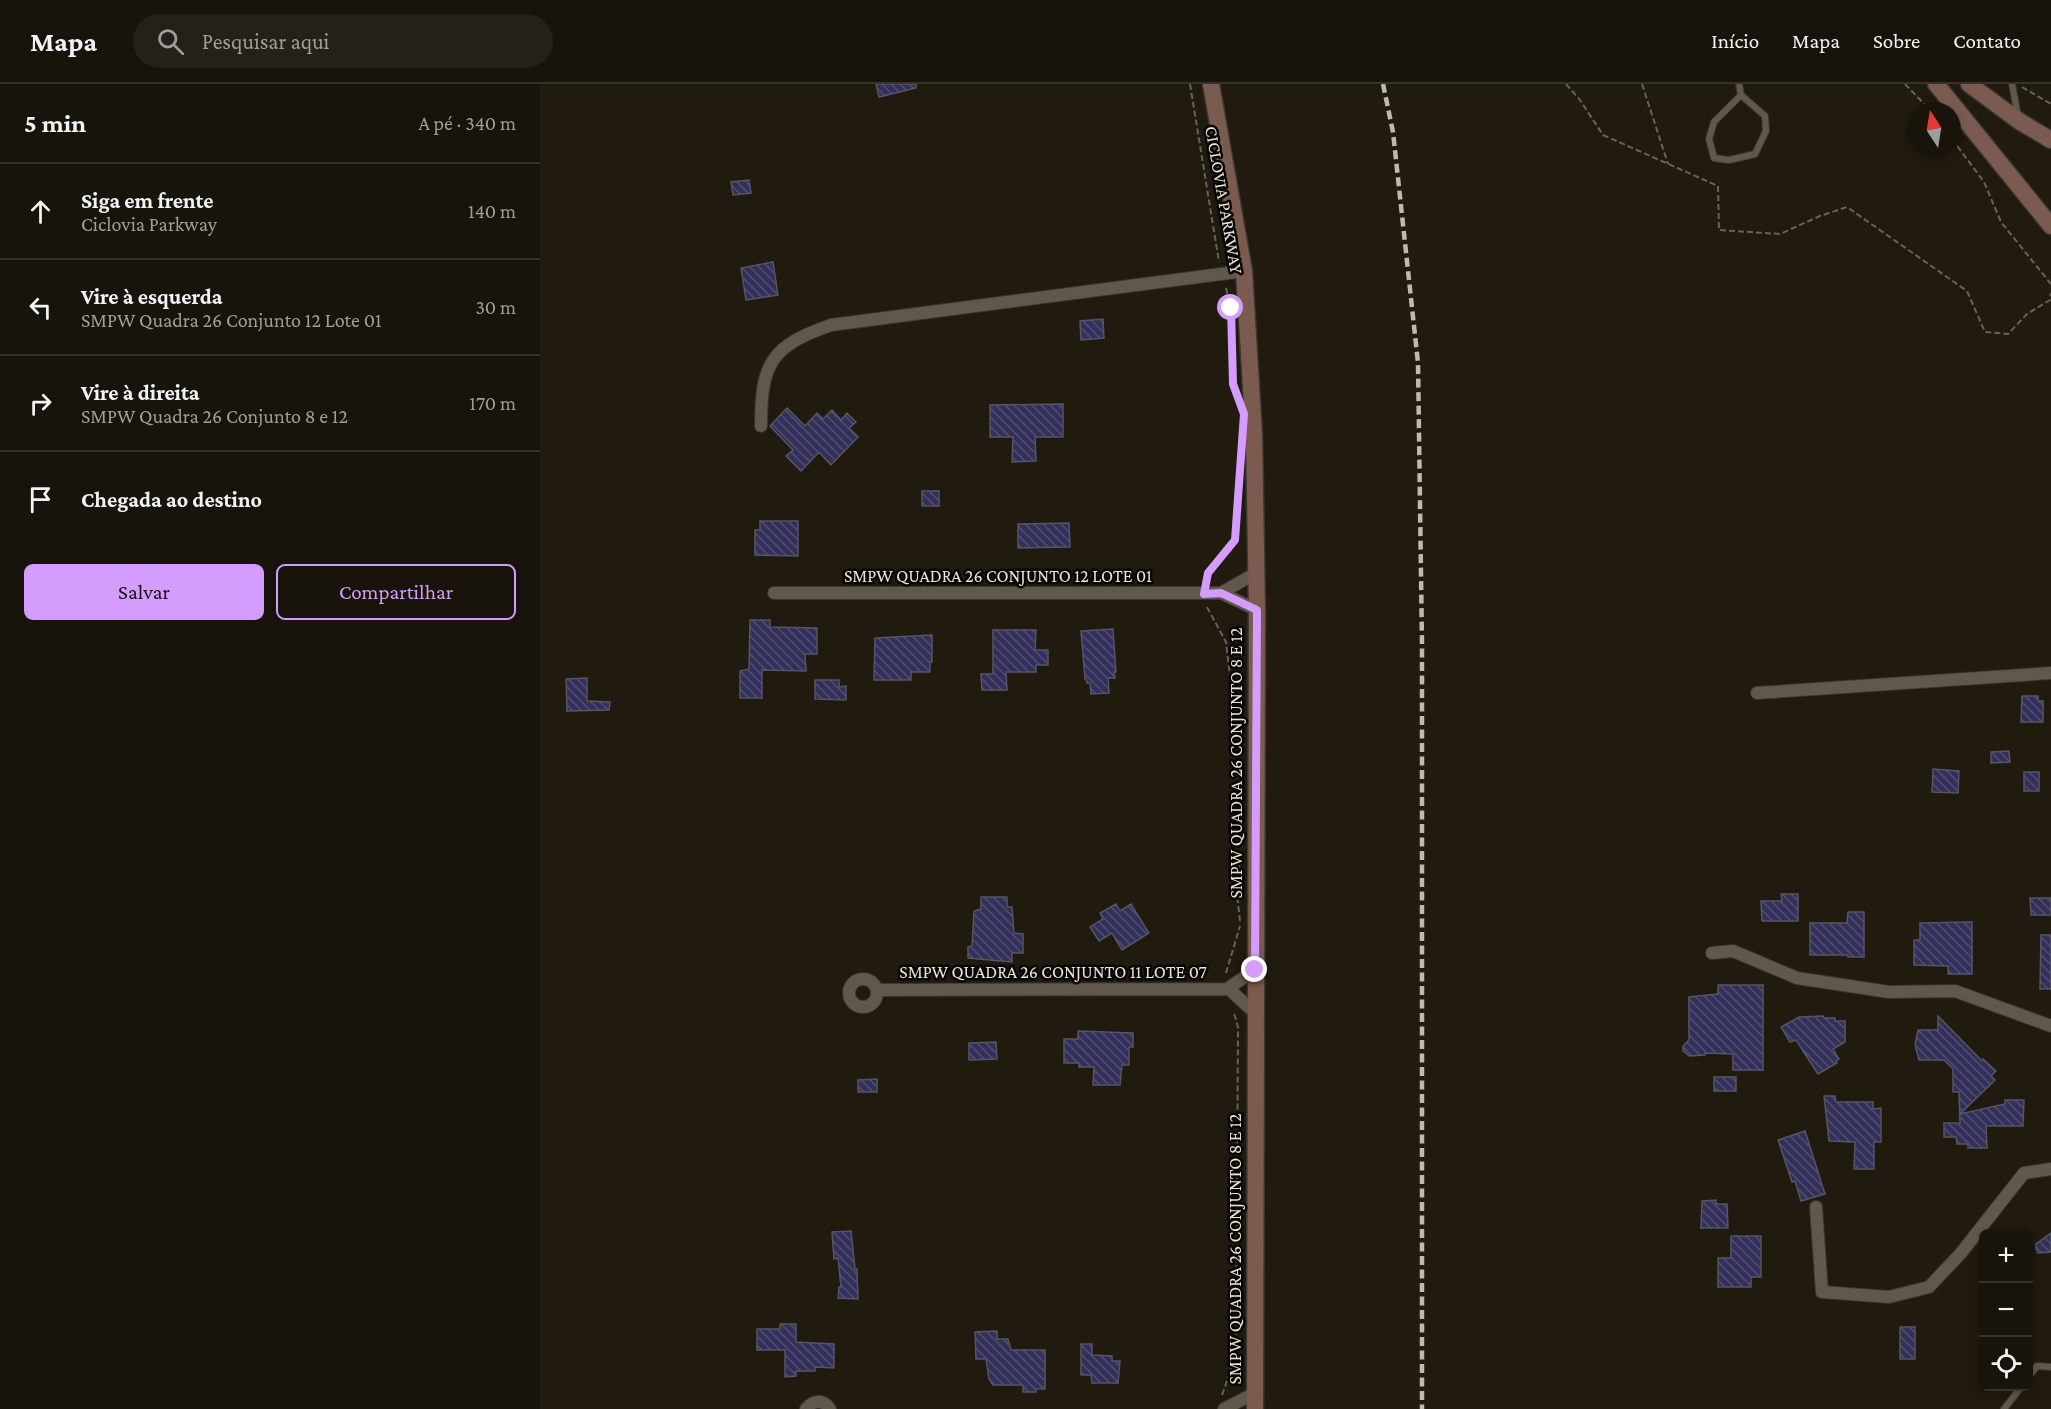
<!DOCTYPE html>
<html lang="pt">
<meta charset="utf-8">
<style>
:root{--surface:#18140b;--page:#252119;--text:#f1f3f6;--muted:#9f9e9d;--line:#36332c;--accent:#d49cfc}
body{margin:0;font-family:"Crimson Pro",serif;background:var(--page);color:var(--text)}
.controls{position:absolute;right:18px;bottom:18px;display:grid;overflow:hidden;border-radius:9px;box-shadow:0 3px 9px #0003}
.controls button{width:54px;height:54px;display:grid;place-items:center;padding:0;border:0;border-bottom:2px solid var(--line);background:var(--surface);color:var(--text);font:30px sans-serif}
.compass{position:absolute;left:1367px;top:18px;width:54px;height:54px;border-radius:50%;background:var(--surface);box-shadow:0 3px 9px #0003;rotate:348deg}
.stop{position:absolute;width:18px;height:18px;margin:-14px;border:4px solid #d49cfc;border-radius:50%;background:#fff}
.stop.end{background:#d49cfc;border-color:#fff;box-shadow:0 2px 6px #0008}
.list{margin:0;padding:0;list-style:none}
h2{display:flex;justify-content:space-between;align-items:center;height:78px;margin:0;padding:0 24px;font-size:26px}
h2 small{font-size:20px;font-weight:400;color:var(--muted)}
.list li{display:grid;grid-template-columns:39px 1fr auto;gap:18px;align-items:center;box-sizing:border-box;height:96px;padding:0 24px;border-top:2px solid var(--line)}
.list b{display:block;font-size:22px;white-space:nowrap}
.list p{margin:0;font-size:20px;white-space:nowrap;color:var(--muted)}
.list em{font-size:20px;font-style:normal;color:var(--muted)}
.actions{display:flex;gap:12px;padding:18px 24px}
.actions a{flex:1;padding:14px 0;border:2px solid var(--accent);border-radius:9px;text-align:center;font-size:21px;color:var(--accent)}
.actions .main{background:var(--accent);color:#111}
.icon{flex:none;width:33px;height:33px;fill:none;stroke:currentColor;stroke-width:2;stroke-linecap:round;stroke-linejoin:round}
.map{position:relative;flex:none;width:1511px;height:1325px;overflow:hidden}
header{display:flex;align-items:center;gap:36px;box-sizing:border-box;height:84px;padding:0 30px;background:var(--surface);border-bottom:2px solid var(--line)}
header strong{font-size:28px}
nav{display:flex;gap:33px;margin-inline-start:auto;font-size:21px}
.search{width:420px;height:54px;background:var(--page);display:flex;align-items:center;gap:15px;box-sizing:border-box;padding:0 21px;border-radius:33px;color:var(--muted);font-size:22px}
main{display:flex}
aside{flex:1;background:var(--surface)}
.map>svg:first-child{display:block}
.building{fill:url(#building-back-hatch);stroke:#555563;stroke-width:1.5}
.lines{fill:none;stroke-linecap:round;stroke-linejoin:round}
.lane-casing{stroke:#3a3630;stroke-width:8}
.street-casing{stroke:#3a3630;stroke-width:14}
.secondary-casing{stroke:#3a3630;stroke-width:19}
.path{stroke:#676258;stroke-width:2;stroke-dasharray:6 3;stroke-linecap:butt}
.lane{stroke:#5f584b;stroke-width:6}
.street{stroke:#5f584b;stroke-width:12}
.secondary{stroke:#7b5b50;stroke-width:16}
.rail{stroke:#bebab1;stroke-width:4.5;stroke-dasharray:9 4.5;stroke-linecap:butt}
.route{stroke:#d49cfc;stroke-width:8}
.labels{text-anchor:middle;stroke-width:5;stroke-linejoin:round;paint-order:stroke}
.street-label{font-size:18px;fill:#e7e3db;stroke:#070603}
</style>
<header>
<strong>Mapa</strong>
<div class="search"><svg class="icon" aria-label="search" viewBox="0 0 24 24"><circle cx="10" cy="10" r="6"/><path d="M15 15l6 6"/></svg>Pesquisar aqui</div>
<nav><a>Início</a><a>Mapa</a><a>Sobre</a><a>Contato</a></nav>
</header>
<main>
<aside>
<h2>5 min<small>A pé · 340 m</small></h2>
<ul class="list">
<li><svg class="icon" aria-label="ahead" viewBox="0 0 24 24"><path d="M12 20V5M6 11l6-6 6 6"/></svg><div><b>Siga em frente</b><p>Ciclovia Parkway</p></div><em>140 m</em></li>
<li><svg class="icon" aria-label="left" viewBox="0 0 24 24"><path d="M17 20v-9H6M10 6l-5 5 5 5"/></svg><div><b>Vire à esquerda</b><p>SMPW Quadra 26 Conjunto 12 Lote 01</p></div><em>30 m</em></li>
<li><svg class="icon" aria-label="right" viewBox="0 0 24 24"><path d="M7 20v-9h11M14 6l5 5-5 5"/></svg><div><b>Vire à direita</b><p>SMPW Quadra 26 Conjunto 8 e 12</p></div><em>170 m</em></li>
<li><svg class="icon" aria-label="arrive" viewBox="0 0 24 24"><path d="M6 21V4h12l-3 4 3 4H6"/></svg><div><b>Chegada ao destino</b></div></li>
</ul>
<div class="actions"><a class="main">Salvar</a><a>Compartilhar</a></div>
</aside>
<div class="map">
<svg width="1511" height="1325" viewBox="0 0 1511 1325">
<defs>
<pattern id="building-back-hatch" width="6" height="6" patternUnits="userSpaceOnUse" patternTransform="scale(1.5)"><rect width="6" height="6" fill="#32305a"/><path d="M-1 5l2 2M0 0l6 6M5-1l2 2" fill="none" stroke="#504e71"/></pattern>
</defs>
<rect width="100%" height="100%" fill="#201a0f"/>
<path class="building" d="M336,0H376V4L339,13Z
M209,96L211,109L193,111L191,98Z
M233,178L238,211L206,216L201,184Z
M563,235L564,254L541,256L540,237Z
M523,320V353H495L496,377L472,378L473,353H450V321Z
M247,324L265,342L277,329L283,335L292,326L301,336L307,329L316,338L309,344L318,353L291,381L279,368L261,387L246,372L253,366L230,342Z
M382,407H399V422H382Z
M220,437H258V472L215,471V446H220Z
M529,439L530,463L478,464V440Z
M210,536H230V543L277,544V570H265L266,587L222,586V614H200V587L209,585Z
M573,545L576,588H574L575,594H568L569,609L551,610L550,599H547L546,595H545L541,547Z
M453,546H496L495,566H508V581H496V588H466L467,606H442L441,590H453Z
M392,551V578H390V588H371V596H334L335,554Z
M47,594V617L70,618L69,626L27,627L26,595Z
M275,596H299V603L306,602V616L275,615Z
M1482,612H1498V617H1503V638H1481Z
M1469,667L1470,678L1451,679V668Z
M1393,685L1419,687L1418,709L1392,708Z
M1484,688H1499V707H1484Z
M1241,810H1258V837H1222L1221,817H1242Z
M441,813H467V823H472L474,849L483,850V869H472V878L428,874V863L432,862L434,827L441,825Z
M1490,814H1511V831H1491Z
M576,820L580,827L591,820L609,849L582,866L572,849L559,857L550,843L563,835L560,829Z
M1308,828H1324V873H1308V871H1270V839H1307Z
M1432,838V890H1408V882L1374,881V856H1380V839Z
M1501,851H1511V905H1500Z
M1178,901H1223V986H1193V970L1165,969V971L1149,972L1143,967V962L1149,956V913L1178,910Z
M1283,932L1284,934H1295V937H1305V958L1293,965L1299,975L1296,977L1297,979L1278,990L1256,956L1250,958L1241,943L1259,933Z
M1398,932L1442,977L1443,975L1456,987L1451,992L1455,996L1420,1030L1465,1020V1016H1484L1483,1042H1446L1447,1064H1428V1060H1417L1416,1053H1404V1039H1420L1419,1008H1413V985L1404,976H1379L1375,961L1378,946H1398Z
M538,947L593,949V963H589V981H582L580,1001H553L554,983H539V979H524V955H538Z
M456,958L457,975L429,976V959Z
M1174,993H1196V1007H1174Z
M337,995V1008H318V996Z
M1284,1012H1295L1296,1018H1333V1025L1341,1024V1058H1334V1085H1314L1315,1058L1289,1057Z
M1265,1047L1285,1110L1261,1117L1255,1097L1252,1098L1238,1056Z
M1176,1116V1120H1187L1188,1144H1161L1162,1117Z
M311,1147L315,1185H317L318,1215L298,1214L299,1203H301L298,1174L294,1175L292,1148Z
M1511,1149V1168L1498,1169L1496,1165V1160Z
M1191,1152H1221V1193H1211V1203H1178V1174H1191Z
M240,1240H256V1258L294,1260V1284L275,1283V1287H256V1292L245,1293V1266H217V1245H240Z
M1360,1243H1375V1275H1360Z
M457,1247V1255H468L471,1266H505V1305H496V1308H483V1301H453L449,1295L446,1275H436L435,1248Z
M541,1260H552V1271L572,1272V1277H580L578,1299H552L551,1291H541Z"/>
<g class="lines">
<defs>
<path id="lane" d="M1199,0L1201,11L1174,38L1169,55L1174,74L1189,76L1215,70L1226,47L1225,32L1201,11
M1472,0L1478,32
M1488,1294L1497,1282L1511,1283
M1464,1325L1482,1302"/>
<path id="street" d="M221,342C221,279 231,262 291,241L704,187
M234,509H681L717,526
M681,509L716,489
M1217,609L1511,589
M1172,869L1193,867L1257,894L1349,908L1415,907L1511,942
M309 909a14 14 0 1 1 28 0a14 14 0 1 1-28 0Z
M689,905L715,929
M337,906L687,905L715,886
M1276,1123L1282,1208L1349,1213L1389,1203L1421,1169L1484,1089L1511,1085
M266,1325C273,1316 283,1315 290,1325
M684,1325L715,1309"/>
<path id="secondary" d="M671,0L704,187L714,351L717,526L715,1325
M1396,0L1511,142
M1429,0L1479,37L1511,56"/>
</defs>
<use href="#lane" class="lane-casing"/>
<use href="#street" class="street-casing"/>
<use href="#secondary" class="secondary-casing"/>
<path class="path" d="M650,0L679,178
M1026,0L1040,16L1063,51L1178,102L1179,146L1240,150L1280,132L1307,123L1427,207L1445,248L1468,250L1487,230L1510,216L1511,209
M1102,0L1128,80
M1365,0L1391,27
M1482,3L1511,20
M1412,55L1444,98L1461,138L1511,200
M686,204L689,218
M692,269L695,305
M666,497L668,489L695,456L698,411
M667,523L686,558L693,618L701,652
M700,703V727
M700,837L696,800L700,777
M686,889L700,842
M682,1311L696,1272L698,943L694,929"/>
<use href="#lane" class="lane"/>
<use href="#street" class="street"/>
<use href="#secondary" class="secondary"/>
<path class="rail" d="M843,0L853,48L878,279L882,560V1325"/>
</g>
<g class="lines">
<path class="route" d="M691,224L693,300L704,330L695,456L668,489L664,510L681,509L717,526L715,886"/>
</g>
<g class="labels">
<g class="street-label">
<text transform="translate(684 116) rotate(80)" y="6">CICLOVIA PARKWAY</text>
<text x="458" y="498">SMPW QUADRA 26 CONJUNTO 12 LOTE 01</text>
<text transform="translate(696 679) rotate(-90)" y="6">SMPW QUADRA 26 CONJUNTO 8 E 12</text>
<text x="513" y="894">SMPW QUADRA 26 CONJUNTO 11 LOTE 07</text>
<text transform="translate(695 1165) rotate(-90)" y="6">SMPW QUADRA 26 CONJUNTO 8 E 12</text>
</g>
</g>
</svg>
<div class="controls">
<button>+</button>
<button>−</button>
<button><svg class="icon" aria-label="locate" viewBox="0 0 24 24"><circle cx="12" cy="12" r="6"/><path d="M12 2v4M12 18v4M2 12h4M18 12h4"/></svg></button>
</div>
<svg class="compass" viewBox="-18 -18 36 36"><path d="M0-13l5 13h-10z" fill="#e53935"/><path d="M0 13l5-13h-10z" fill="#9f9e9d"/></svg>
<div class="stop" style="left:691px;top:224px"></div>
<div class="stop end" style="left:715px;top:886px"></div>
</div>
</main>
